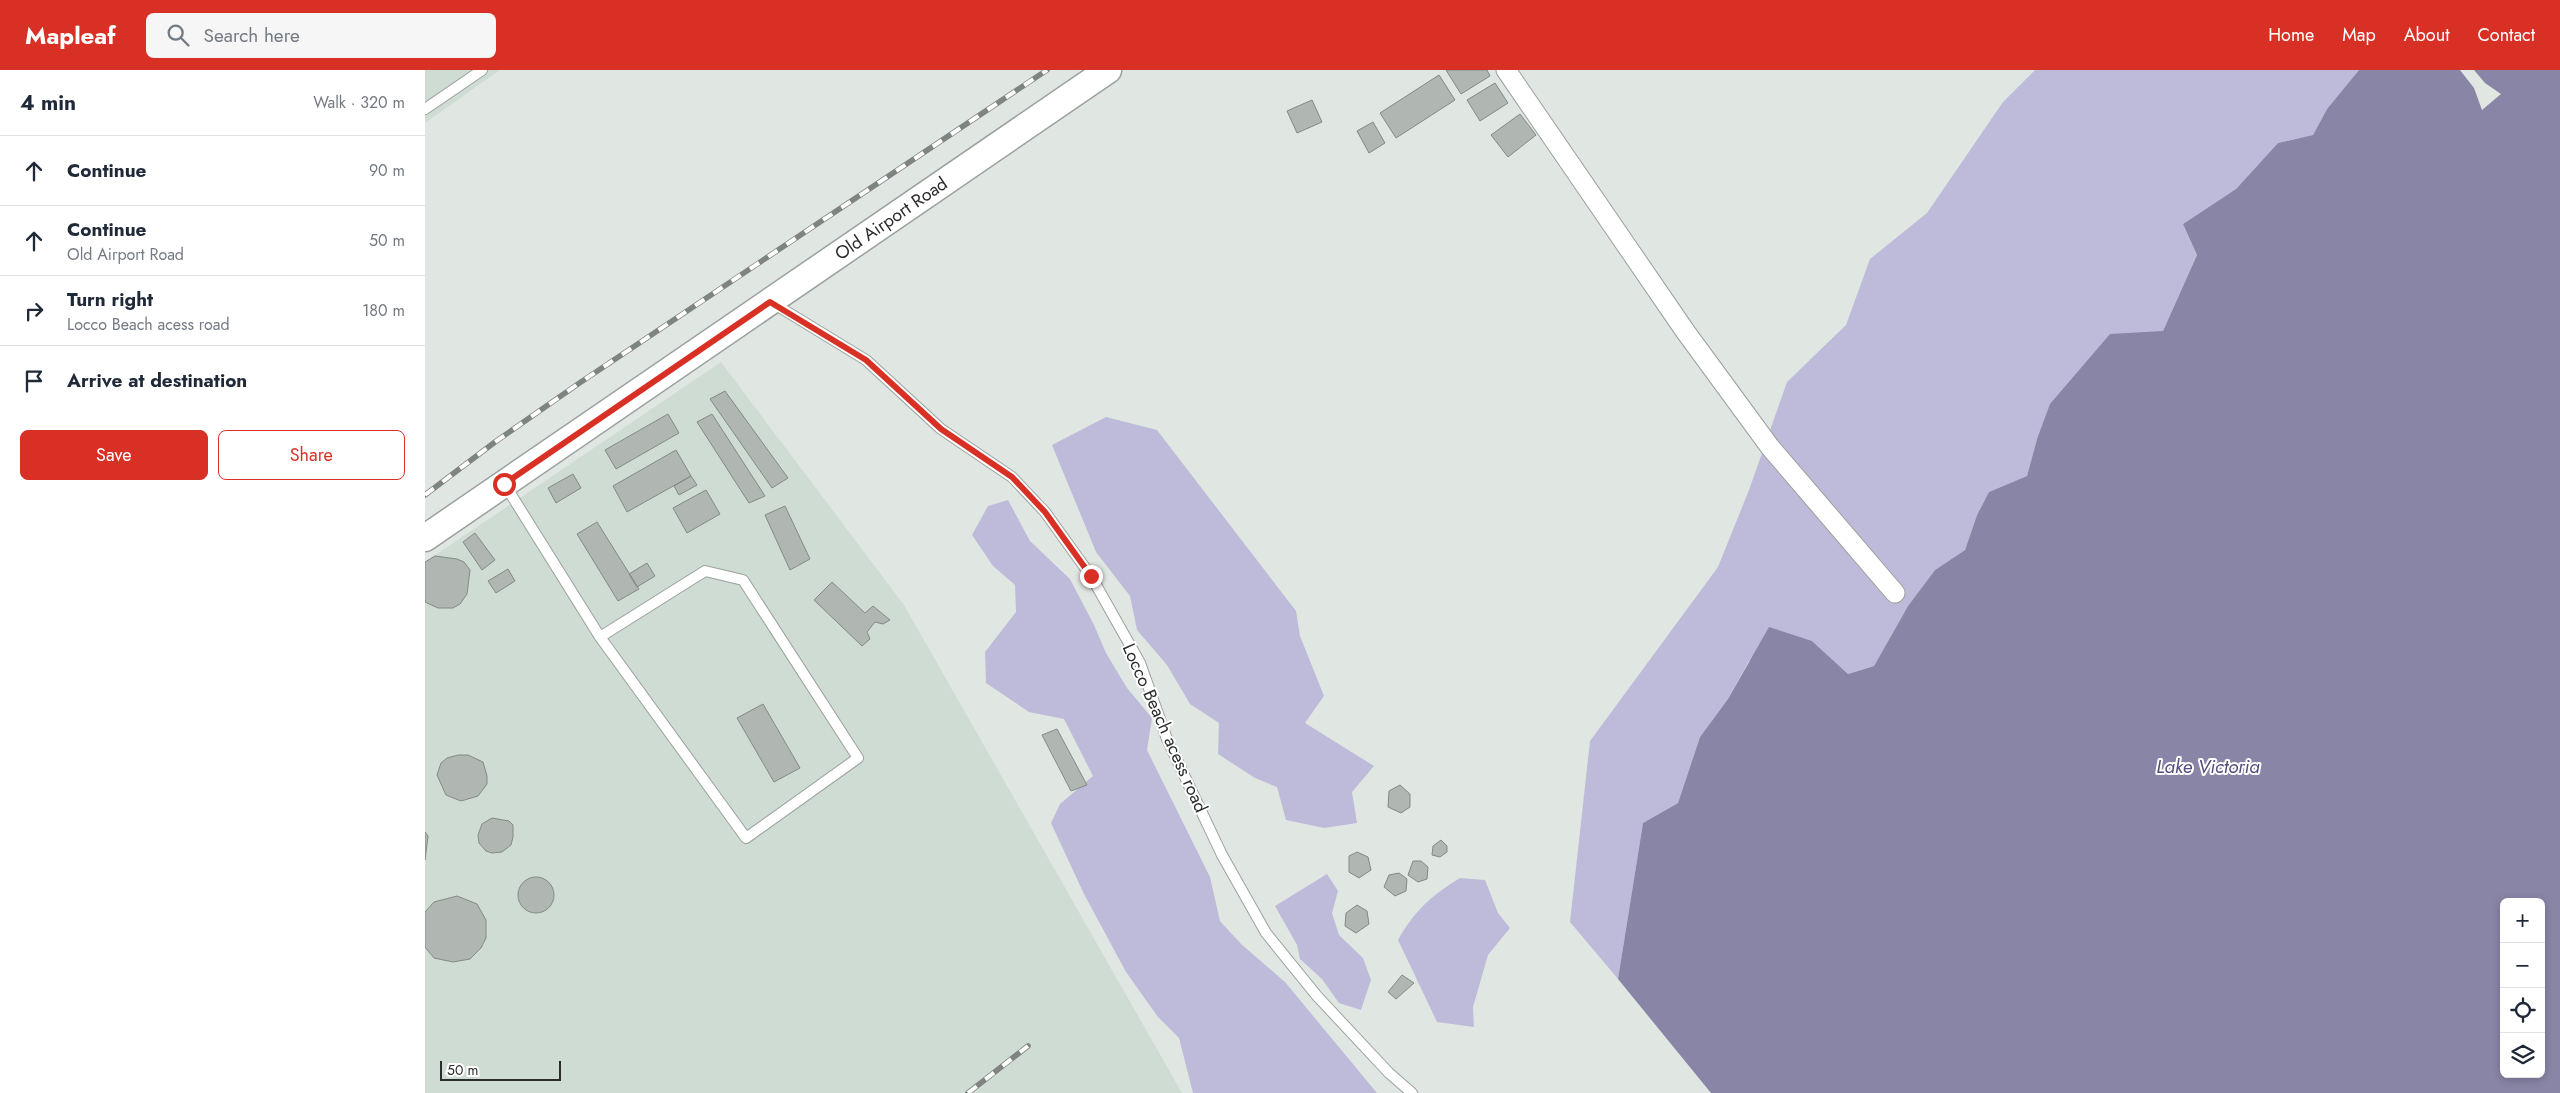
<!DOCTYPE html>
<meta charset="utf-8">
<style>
:root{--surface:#fff;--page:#f6f6f7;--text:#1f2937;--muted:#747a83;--line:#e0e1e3;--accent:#d93025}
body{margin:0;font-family:Jost,sans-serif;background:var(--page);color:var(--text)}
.controls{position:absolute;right:15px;bottom:15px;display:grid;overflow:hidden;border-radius:8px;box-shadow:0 2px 8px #0003}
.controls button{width:45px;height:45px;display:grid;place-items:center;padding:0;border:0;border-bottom:1px solid var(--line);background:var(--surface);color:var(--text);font:25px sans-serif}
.scale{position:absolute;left:15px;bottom:12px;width:121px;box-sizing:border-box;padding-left:5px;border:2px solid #2a2d2b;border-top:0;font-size:14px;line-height:18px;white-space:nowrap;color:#2a2d2b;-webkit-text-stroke:4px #fff;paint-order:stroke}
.stop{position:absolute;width:15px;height:15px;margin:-11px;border:4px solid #d93025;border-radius:50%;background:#fff}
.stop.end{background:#d93025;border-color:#fff;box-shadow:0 1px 5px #0008}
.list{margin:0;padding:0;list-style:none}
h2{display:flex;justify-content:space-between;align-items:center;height:65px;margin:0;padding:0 20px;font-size:21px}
h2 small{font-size:16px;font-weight:400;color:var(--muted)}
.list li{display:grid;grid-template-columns:32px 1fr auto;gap:15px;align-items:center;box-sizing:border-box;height:70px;padding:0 20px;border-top:1px solid var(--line)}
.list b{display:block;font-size:19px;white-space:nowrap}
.list p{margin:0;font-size:16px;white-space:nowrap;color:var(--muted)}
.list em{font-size:16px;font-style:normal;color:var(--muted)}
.actions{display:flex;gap:10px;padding:15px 20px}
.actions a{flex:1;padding:11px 0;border:1px solid var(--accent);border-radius:8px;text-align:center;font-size:18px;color:var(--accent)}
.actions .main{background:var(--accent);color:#fff}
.icon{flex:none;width:28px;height:28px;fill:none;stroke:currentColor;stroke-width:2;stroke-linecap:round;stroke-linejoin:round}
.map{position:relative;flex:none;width:2135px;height:1023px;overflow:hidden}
header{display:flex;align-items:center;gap:30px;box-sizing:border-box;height:70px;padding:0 25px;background:var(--accent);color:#fff}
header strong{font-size:24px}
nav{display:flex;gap:28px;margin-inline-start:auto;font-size:18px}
.search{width:350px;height:45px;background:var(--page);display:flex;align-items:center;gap:12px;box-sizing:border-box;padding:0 18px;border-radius:8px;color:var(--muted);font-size:19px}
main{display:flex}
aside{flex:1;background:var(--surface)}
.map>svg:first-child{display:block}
.built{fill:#cfdcd3}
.green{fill:#bebbda}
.water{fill:#8885a6;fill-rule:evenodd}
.pier{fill:#e0e7e2}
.building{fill:#b0b7b2;stroke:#838a85}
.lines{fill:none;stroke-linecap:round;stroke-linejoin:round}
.lane-casing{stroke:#9aa19c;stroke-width:12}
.street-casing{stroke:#9aa19c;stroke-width:21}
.secondary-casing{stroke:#9aa19c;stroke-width:29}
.lane{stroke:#fff;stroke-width:10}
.street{stroke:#fff;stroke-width:19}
.secondary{stroke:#fff;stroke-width:26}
.rail-casing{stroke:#7f8481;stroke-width:5.5}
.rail{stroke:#fff;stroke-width:4;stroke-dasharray:11;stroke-linecap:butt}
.route{stroke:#d93025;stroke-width:6}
.labels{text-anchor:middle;stroke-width:4;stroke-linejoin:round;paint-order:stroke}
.street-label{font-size:18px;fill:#2a2d2b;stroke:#fff}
.water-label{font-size:19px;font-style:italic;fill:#534c7e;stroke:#fff}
</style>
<header>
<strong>Mapleaf</strong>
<div class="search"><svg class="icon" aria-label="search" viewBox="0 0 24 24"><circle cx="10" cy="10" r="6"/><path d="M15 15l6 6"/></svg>Search here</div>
<nav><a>Home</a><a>Map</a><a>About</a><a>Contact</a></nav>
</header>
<main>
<aside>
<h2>4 min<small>Walk · 320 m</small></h2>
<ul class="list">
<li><svg class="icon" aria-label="ahead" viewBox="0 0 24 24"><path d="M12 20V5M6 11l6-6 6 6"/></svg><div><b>Continue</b></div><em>90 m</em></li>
<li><svg class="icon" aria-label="ahead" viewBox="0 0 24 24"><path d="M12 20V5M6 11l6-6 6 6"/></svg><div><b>Continue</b><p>Old Airport Road</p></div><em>50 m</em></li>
<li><svg class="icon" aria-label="right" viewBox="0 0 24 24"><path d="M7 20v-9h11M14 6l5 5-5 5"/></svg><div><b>Turn right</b><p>Locco Beach acess road</p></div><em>180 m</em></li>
<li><svg class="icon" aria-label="arrive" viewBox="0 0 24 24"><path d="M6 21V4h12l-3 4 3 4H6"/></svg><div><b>Arrive at destination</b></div></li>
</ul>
<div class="actions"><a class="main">Save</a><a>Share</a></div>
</aside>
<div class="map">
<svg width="2135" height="1023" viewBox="0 0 2135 1023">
<rect width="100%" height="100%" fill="#e0e7e2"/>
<path class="built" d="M0,0H75L0,53Z
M296,292L479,535L757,1023H0V492Z"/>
<path class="green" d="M1610,0H1934L1902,39L1888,65L1853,73L1811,119L1758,154L1772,185L1738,261L1612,369L1602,406L1564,422L1552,445L1540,480L1510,500L1483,536L1449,596L1423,604L1387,571L1324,591L1303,629L1275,667L1253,733L1218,753L1193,909L1145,852L1165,671L1293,497L1324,420L1362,312L1421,255L1445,189L1502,143L1578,32Z
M681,347L732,360L871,541L875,566L899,626L880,653L949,696L927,722L932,753L899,758L861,750L852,717L830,708L793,684L794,653L765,634L742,595L712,560L705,526L671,482L627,375Z
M583,430L605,471L645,509L669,555L681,583L702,618L727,648L722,680L785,807L795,851L816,874L860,912L952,1023H768L754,968L733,947L701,902L659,824L626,753L635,734L668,706L639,649L604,642L561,613L560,582L591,542L590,515L568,496L547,465L563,436Z
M902,804L913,821L907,843L914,865L938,888L946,910L936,940L914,933L897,909L875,889L872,875L850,836Z
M1035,808L1060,810L1073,843L1085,858L1063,885L1048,937L1049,957L1012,952L973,870C990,840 1006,826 1035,808Z"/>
<path class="water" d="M1934,0H2135V1023H1286L1193,909L1218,753L1253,733L1275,667L1303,629L1344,557L1387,571L1423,604L1449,596L1483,536L1510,500L1540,480L1552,445L1564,422L1602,406L1612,369L1625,334L1685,264L1738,261L1772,185L1758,154L1811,119L1853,73L1888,65L1902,39ZM2079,832H2116V1004H2079Z"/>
<path class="pier" d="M2035,0H2049L2060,13L2076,24L2057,40L2049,18Z"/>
<path class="building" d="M1021,0H1062L1065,6L1036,24Z
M1014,5L1030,30L971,68L955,43Z
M1070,13L1083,33L1055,51L1042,30Z
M887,30L897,52L872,63L862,41Z
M1095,44L1111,65L1083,87L1066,65Z
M948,52L960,73L944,83L932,61Z
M300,321L363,408L347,418L285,329Z
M243,344L254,363L191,399L180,380Z
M287,344L340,426L324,433L272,352Z
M251,380L266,406L202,442L188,416Z
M148,404L156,418L131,433L123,418Z
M266,406L272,415L254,425L249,416Z
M281,420L295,444L262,463L248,438Z
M360,436L385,489L365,500L340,445Z
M172,452L214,519L193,531L152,464Z
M50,463L70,490L57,500L38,472Z
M10,486L32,489L39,492L45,500L42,524L35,534L28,538H13L0,532V492Z
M222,493L230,506L212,517L204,504Z
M83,499L90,511L71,523L63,511Z
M407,512L440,543L448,536L465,550L458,554L450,552L442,562L445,569L437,576L389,530Z
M338,634L375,698L349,712L312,648Z
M632,659L662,715L646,721L617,665Z
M33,685H43L58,692L62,706V714L53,726L36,731L21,725L12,705L16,693L22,688Z
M975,715L985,724V737L976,743L963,737L964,721Z
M67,748L84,751L88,755V767L86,775L77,782L67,783L61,781L54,773L53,765L57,754Z
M0,762L3,766L0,790Z
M1016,770L1022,776V782L1015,787L1007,785L1008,776Z
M932,782L943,787L946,800L934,808L924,802V786Z
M988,791H996L1003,797L1002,809L993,812L983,805Z
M974,803L982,809L981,821L970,826L959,817L964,805Z
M93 825a18 18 0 1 1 36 0a18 18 0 1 1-36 0Z
M32,826L52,834L61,850V868L56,878L45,889L28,892L9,888L0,877V842L9,832Z
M932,835L942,841L944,854L931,863L920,856L921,843Z
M977,905L989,913L971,929L963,922Z"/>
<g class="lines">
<defs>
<path id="lane" d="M0,39L57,0
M346,232L441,290L516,359L587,407L620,442L666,506L715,593L742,669L797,785L841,863L892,926L964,1003L987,1023
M80,415L175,567L321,768L433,688L318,510L280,501L175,567"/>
<path id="street" d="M1081,0L1260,261L1345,377L1470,523"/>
<g id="secondary">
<path id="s1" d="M0,468L683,0"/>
</g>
</defs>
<use href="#lane" class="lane-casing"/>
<use href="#street" class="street-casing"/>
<use href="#secondary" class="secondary-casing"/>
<use href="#lane" class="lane"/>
<use href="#street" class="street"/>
<use href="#secondary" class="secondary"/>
<defs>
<path id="rail" d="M0,425L70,372L153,314L622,0
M543,1023L603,976"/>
</defs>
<use href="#rail" class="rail-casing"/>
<use href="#rail" class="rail"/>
</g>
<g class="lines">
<path class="route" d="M79,414L345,232L441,290L516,359L587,407L620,442L666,506"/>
</g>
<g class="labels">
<g class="street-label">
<text dy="6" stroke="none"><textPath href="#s1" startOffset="565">Old Airport Road</textPath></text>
<text transform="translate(740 658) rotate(66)" y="6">Locco Beach acess road</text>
</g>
<g class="water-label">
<text x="1783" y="703">Lake Victoria</text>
</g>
</g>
</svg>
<div class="controls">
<button>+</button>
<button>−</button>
<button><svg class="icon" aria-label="locate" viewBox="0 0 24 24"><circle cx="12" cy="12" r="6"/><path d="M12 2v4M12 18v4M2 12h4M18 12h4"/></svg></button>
<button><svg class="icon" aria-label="layers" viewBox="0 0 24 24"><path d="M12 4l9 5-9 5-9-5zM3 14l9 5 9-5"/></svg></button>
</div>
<div class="scale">50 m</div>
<div class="stop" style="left:79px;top:414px"></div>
<div class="stop end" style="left:666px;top:506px"></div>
</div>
</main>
